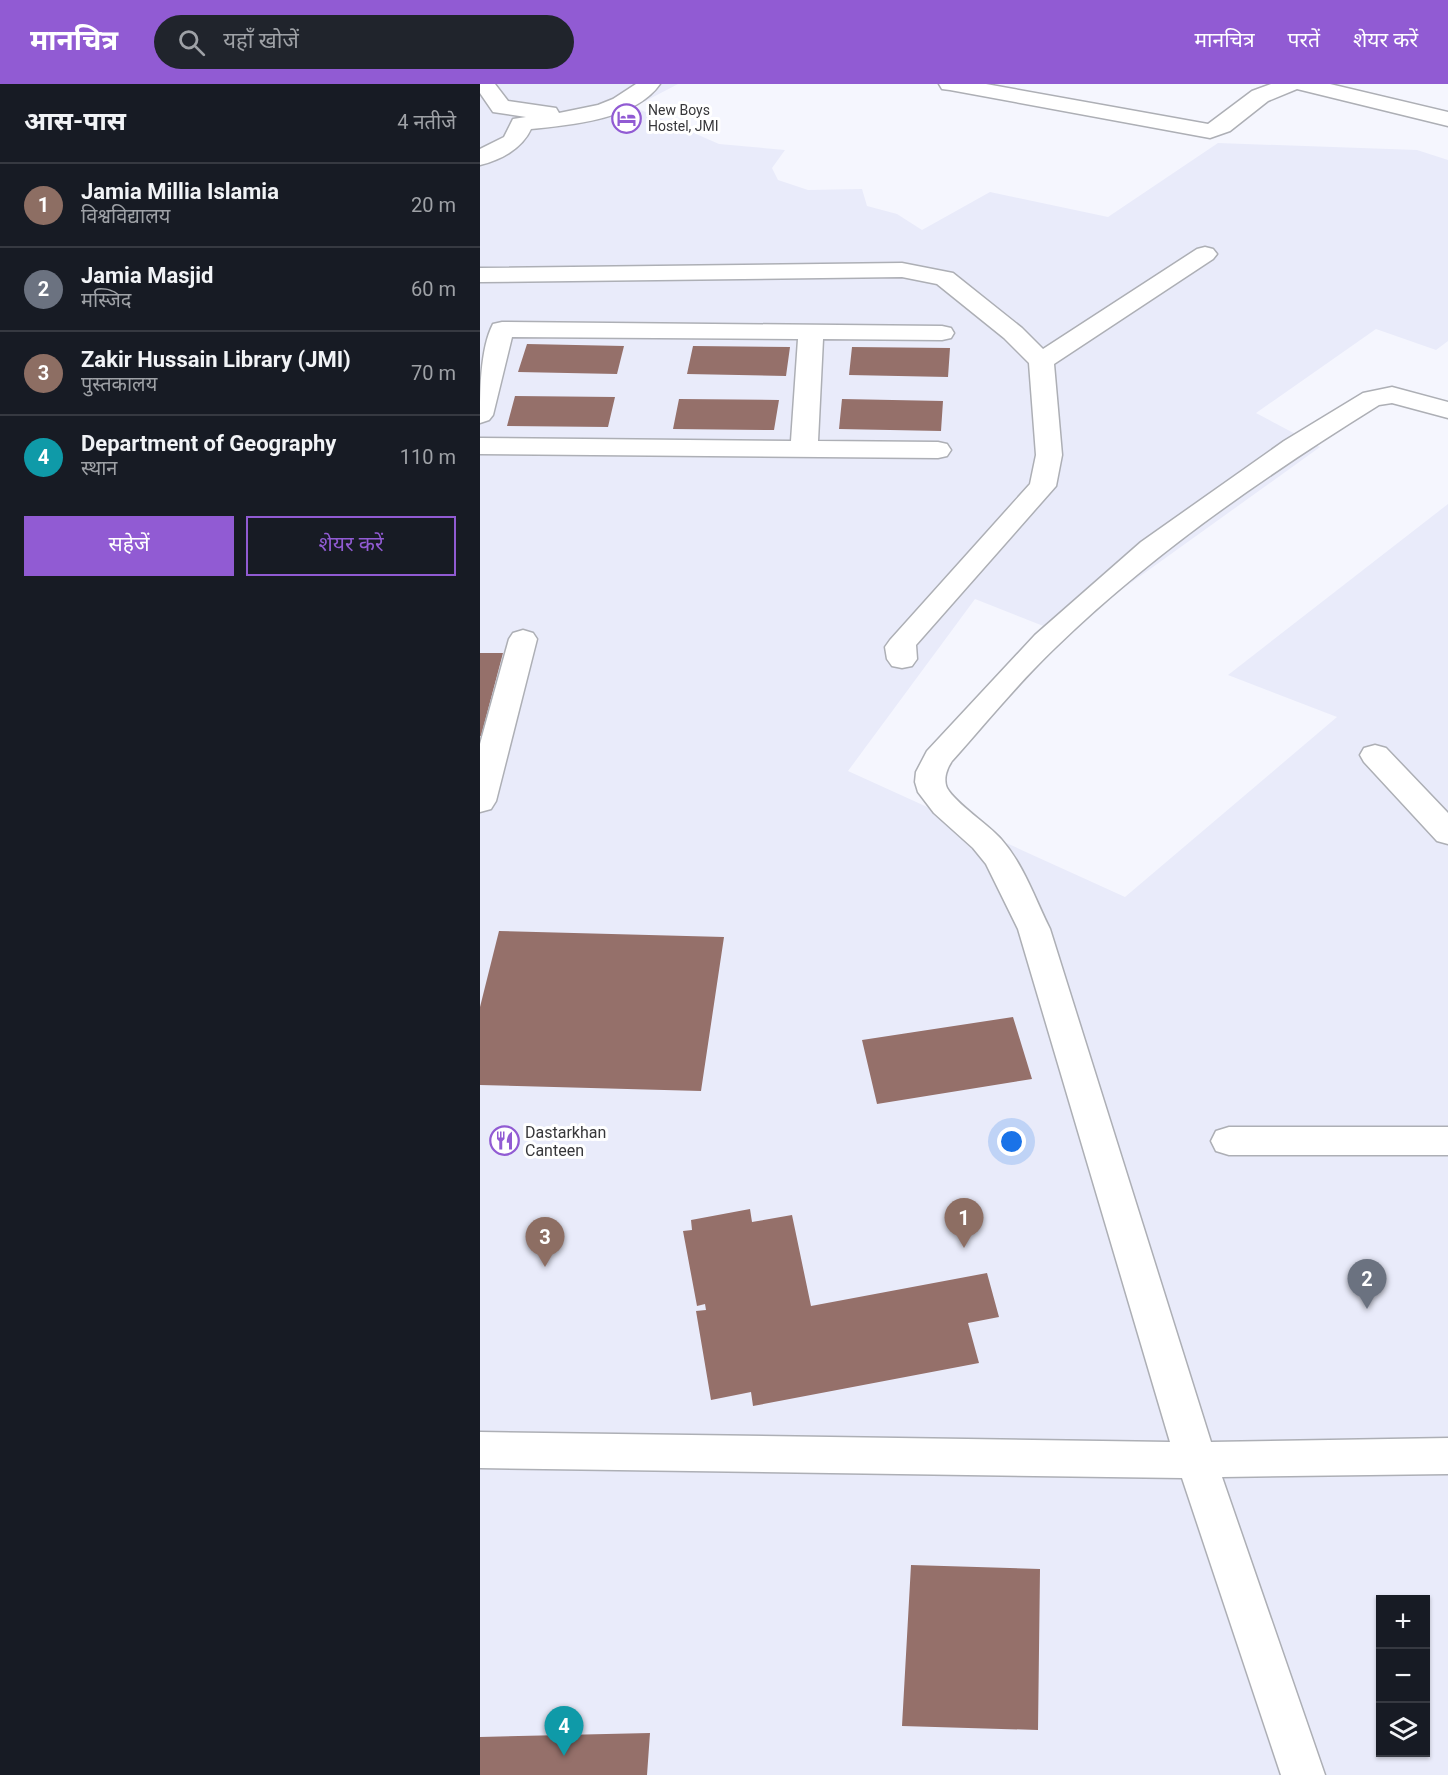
<!DOCTYPE html>
<html lang="hi">
<meta charset="utf-8">
<style>
:root{--surface:#171b24;--page:#20242c;--text:#f1f3f6;--muted:#9ea1a6;--line:#363941;--accent:#915bd3}
body{margin:0;font-family:Roboto,"Noto Sans Devanagari",sans-serif;background:var(--page);color:var(--text)}
.controls{position:absolute;right:18px;bottom:18px;display:grid;overflow:hidden;border-radius:0px;box-shadow:0 2px 4px #0004}
.controls button{width:54px;height:54px;display:grid;place-items:center;padding:0;border:0;border-bottom:2px solid var(--line);background:var(--surface);color:var(--text);font:30px sans-serif}
.you{position:absolute;left:532px;top:1058px;width:21px;height:21px;margin:-15px;border:4px solid #fff;border-radius:50%;background:#1a73e8;box-shadow:0 0 0 9px #1a73e833}
.badge{display:grid;place-items:center;width:39px;height:39px;border-radius:50%;background:var(--accent);color:#fff;font-size:20px;font-weight:700}
.pin{position:absolute;translate:-50% -50px;filter:drop-shadow(0 2px 3px #0008)}
.pin::after{content:'';position:absolute;top:32px;width:21px;height:18px;background:inherit;clip-path:polygon(0 0,100% 0,50% 100%)}
.list{margin:0;padding:0;list-style:none}
h2{display:flex;justify-content:space-between;align-items:center;height:78px;margin:0;padding:0 24px;font-size:26px}
h2 small{font-size:20px;font-weight:400;color:var(--muted)}
.list li{display:grid;grid-template-columns:39px 1fr auto;gap:18px;align-items:center;box-sizing:border-box;height:84px;padding:0 24px;border-top:2px solid var(--line)}
.list b{display:block;font-size:22px;white-space:nowrap}
.list p{margin:0;font-size:20px;white-space:nowrap;color:var(--muted)}
.list em{font-size:20px;font-style:normal;color:var(--muted)}
.actions{display:flex;gap:12px;padding:18px 24px}
.actions a{flex:1;padding:14px 0;border:2px solid var(--accent);border-radius:0px;text-align:center;font-size:21px;color:var(--accent)}
.actions .main{background:var(--accent);color:#fff}
.icon{flex:none;width:33px;height:33px;fill:none;stroke:currentColor;stroke-width:2;stroke-linecap:round;stroke-linejoin:round}
.map{position:relative;flex:none;width:968px;height:1691px;overflow:hidden}
header{display:flex;align-items:center;gap:36px;box-sizing:border-box;height:84px;padding:0 30px;background:var(--accent);color:#fff}
header strong{font-size:28px}
nav{display:flex;gap:33px;margin-inline-start:auto;font-size:21px}
.search{width:420px;height:54px;background:var(--page);display:flex;align-items:center;gap:15px;box-sizing:border-box;padding:0 21px;border-radius:33px;color:var(--muted);font-size:22px}
main{display:flex}
aside{flex:1;background:var(--surface)}
.map>svg:first-child{display:block}
.built{fill:#e9ebfa;fill-rule:evenodd}
.building{fill:#95706a}
.lines{fill:none;stroke-linecap:round;stroke-linejoin:round}
.minor-casing{stroke:#adafb5;stroke-width:3}
.minor{fill:#fff;fill-rule:evenodd}
.labels{text-anchor:middle;stroke-width:6;stroke-linejoin:round;paint-order:stroke}
.far-poi-label{font-size:14px;fill:#37373a;stroke:#fff;text-anchor:start}
.poi-label{font-size:16px;fill:#37373a;stroke:#fff;text-anchor:start}
</style>
<header>
<strong>मानचित्र</strong>
<div class="search"><svg class="icon" aria-label="search" viewBox="0 0 24 24"><circle cx="10" cy="10" r="6"/><path d="M15 15l6 6"/></svg>यहाँ खोजें</div>
<nav><a>मानचित्र</a><a>परतें</a><a>शेयर करें</a></nav>
</header>
<main>
<aside>
<h2>आस-पास<small>4 नतीजे</small></h2>
<ul class="list">
<li><span class="badge" style="background:#8d6e63">1</span><div><b>Jamia Millia Islamia</b><p>विश्वविद्यालय</p></div><em>20 m</em></li>
<li><span class="badge" style="background:#6b7280">2</span><div><b>Jamia Masjid</b><p>मस्जिद</p></div><em>60 m</em></li>
<li><span class="badge" style="background:#8d6e63">3</span><div><b>Zakir Hussain Library (JMI)</b><p>पुस्तकालय</p></div><em>70 m</em></li>
<li><span class="badge" style="background:#0f9aa8">4</span><div><b>Department of Geography</b><p>स्थान</p></div><em>110 m</em></li>
</ul>
<div class="actions"><a class="main">सहेजें</a><a>शेयर करें</a></div>
</aside>
<div class="map">
<svg width="968" height="1691" viewBox="0 0 968 1691">
<rect width="100%" height="100%" fill="#f5f6fe"/>
<path class="built" d="M0,0H198L154,23L239,60L305,66L292,84L298,96L328,106L382,105L387,122L417,130L442,146L510,108L628,133L738,59L937,66L968,76V257L956,266L896,245L776,329L840,363L581,549L495,515L368,687L645,813L857,633L748,591L968,420V1691H0ZM900,1516H946V1668H900Z"/>
<path class="building" d="M47,260L144,262L137,290L38,288Z
M213,262L310,263L306,292L207,290Z
M372,263L470,264L468,293L369,291Z
M35,312L135,313L128,343L27,342Z
M199,315L299,316L294,346L193,345Z
M362,315L463,317L461,347L359,345Z
M0,569H23L1,652H0Z
M19,847L244,853L221,1007L0,1001V923Z
M533,933L552,995L397,1020L382,956Z
M270,1125L272,1138L312,1131L331,1222L507,1189L519,1233L488,1239L499,1279L273,1322L271,1308L231,1316L216,1227L226,1226L225,1220L217,1222L203,1147L212,1146L211,1136Z
M431,1481L560,1485L558,1646L422,1642Z
M170,1649L167,1691H0V1653Z"/>
<g class="lines">
<defs>
<path id="minor" d="M0,0H15L28,17L76,24L79,29L118,21L133,15L156,0H180C155,36 90,41 51,45C42,65 20,76 0,81V65L24,53L33,35L46,33L13,28L0,9Z
M459,0H506L728,40L772,7L791,0H850L968,28V42L817,5L788,17L750,47L730,54L470,6L462,5Z
M725,163L733,165L737,170L733,175L574,280L582,371L576,402L436,561L437,575L432,582L422,584L412,582L407,575L405,563L410,556L550,400L556,371L549,279L524,254L457,200L422,193L0,198V184L422,179L473,189L542,244L563,265L717,165Z
M22,238L462,242L471,244L474,249L471,254L462,256L343,255L338,357L458,358L467,360L471,366L467,372L458,374L0,370V354L311,357L318,255L32,253L13,331L9,336L0,339C0,309 0,265 13,240Z
M912,303L968,318V334L912,319L899,321C785,392 673,469 576,563C539,598 506,639 472,677C467,684 463,695 467,704C476,720 508,740 521,755C544,781 555,815 570,845L731,1358L968,1354V1390L742,1393L845,1691H801L702,1394L0,1384V1348L690,1358L538,845L506,780L493,764L454,729L438,708L435,698L436,688L447,667L555,551L661,458L804,357L883,309Z
M43,546L53,549L57,555L16,717L11,725L0,728V660L29,555L33,549Z
M895,661L906,664L968,729V760L957,757L884,678L880,671L884,664Z
M749,1043H968V1071H749L736,1067L731,1057L736,1047Z"/>
</defs>
<use href="#minor" class="minor-casing"/>
<use href="#minor" class="minor"/>
</g>
<defs>
<symbol id="hotel-ring" viewBox="-11 -11 22 22"><circle r="9.5" fill="#fff" stroke="#915bd3" stroke-width="1.5"/><path d="M-6-4.5h1.5V1H6V5H4.5V3h-9V5H-6ZM-4 0a1.8 1.8 0 1 1 3.6 0ZM.5 0V-2.5h3Q6-2.5 6 0Z" fill="#915bd3"/></symbol>
<symbol id="restaurant-ring" viewBox="-11 -11 22 22"><circle r="9.5" fill="#fff" stroke="#915bd3" stroke-width="1.5"/><path d="M-5-6h1v4h1v-4h1v4h1v-4h1v5L-1.5 .5V6h-2V.5L-5-1ZM5-6V6H3V1.5H1.5Q1.5-4 5-6Z" fill="#915bd3"/></symbol>
</defs>
<g fill-rule="evenodd">
<use href="#hotel-ring" x="130" y="18" width="33" height="33"/>
<use href="#restaurant-ring" x="8" y="1040" width="33" height="33"/>
</g>
<g class="labels">
<g class="far-poi-label">
<text x="168" y="31">New Boys<tspan x="168" dy="16">Hostel, JMI</tspan></text>
</g>
<g class="poi-label">
<text x="45" y="1054">Dastarkhan<tspan x="45" dy="18">Canteen</tspan></text>
</g>
</g>
</svg>
<div class="controls">
<button>+</button>
<button>−</button>
<button><svg class="icon" aria-label="layers" viewBox="0 0 24 24"><path d="M12 4l9 5-9 5-9-5zM3 14l9 5 9-5"/></svg></button>
</div>
<div class="you"></div>
<div class="pin badge" style="left:484px;top:1164px;background:#8d6e63">1</div>
<div class="pin badge" style="left:887px;top:1225px;background:#6b7280">2</div>
<div class="pin badge" style="left:65px;top:1183px;background:#8d6e63">3</div>
<div class="pin badge" style="left:84px;top:1672px;background:#0f9aa8">4</div>
</div>
</main>
